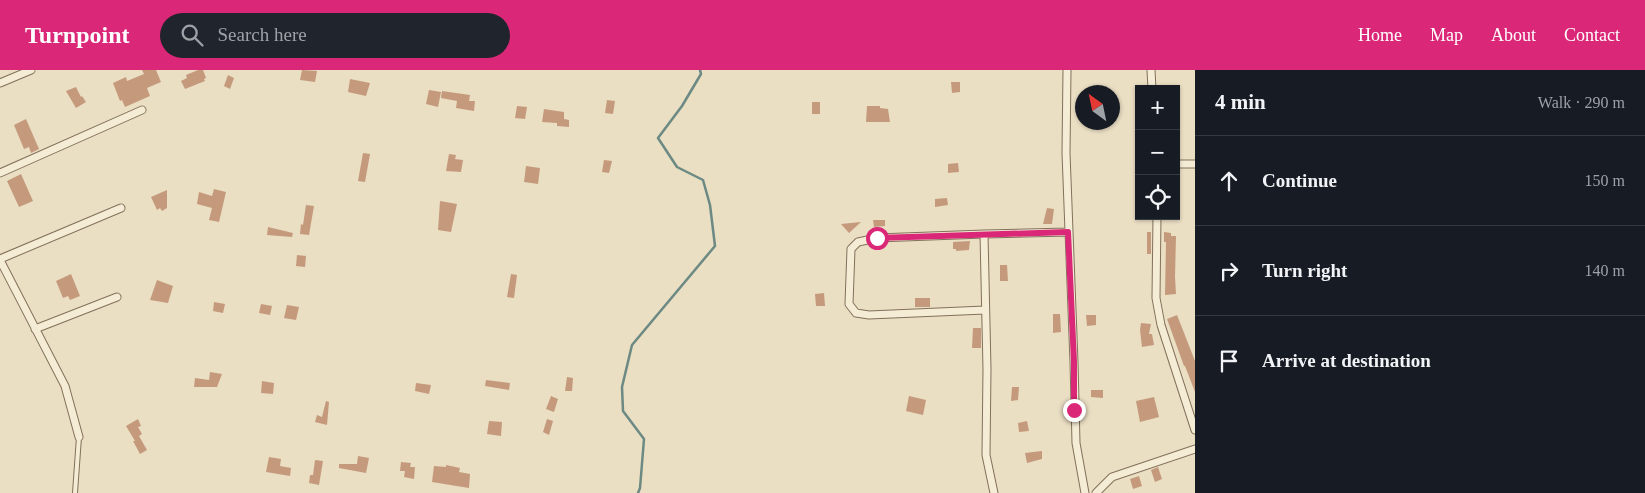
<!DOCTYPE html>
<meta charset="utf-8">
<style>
:root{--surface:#171b24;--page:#20242c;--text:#f1f3f6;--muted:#9ea1a6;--line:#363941;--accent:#db2777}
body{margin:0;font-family:"Times New Roman",serif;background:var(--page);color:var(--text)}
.controls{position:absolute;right:15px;top:15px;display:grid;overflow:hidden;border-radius:0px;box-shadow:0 1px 4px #0004}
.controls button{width:45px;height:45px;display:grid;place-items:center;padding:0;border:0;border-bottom:1px solid var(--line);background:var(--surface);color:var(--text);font:25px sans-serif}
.compass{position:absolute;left:1075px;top:15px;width:45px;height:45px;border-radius:50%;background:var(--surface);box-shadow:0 1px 4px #0004;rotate:327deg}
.stop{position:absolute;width:15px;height:15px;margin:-11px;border:4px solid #db2777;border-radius:50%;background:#fff}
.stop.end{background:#db2777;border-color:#fff;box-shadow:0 1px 5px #0008}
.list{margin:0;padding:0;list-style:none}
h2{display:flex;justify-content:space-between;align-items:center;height:65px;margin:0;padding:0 20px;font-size:21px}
h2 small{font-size:16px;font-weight:400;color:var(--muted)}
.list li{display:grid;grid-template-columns:32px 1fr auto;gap:15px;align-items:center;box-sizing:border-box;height:90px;padding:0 20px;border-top:1px solid var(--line)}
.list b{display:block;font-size:19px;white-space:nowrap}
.list em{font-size:16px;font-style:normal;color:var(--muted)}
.icon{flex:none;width:28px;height:28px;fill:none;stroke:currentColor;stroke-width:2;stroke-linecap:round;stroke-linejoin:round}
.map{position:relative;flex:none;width:1195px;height:423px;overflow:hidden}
header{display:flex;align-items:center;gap:30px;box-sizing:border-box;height:70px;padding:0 25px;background:var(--accent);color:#fff}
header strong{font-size:24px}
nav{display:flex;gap:28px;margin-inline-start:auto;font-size:18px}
.search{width:350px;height:45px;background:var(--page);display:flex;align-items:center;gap:12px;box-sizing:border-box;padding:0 18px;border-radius:28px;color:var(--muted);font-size:19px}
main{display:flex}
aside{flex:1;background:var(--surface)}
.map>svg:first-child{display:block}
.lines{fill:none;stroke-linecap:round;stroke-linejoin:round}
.stream{stroke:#6c8a83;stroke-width:2.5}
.building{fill:#c59a7c}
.service-casing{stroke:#82705b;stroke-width:6}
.minor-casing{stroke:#82705b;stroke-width:9}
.service{stroke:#f5ecd5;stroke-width:4}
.minor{stroke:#f5ecd5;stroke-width:7}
.route{stroke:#db2777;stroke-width:6}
</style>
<header>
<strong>Turnpoint</strong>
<div class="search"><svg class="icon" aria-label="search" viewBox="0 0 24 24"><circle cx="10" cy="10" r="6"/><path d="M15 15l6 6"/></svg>Search here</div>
<nav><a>Home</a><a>Map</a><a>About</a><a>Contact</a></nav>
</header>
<main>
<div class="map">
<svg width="1195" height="423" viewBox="0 0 1195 423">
<rect width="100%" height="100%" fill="#eadec3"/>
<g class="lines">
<path class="stream" d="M638,423L640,418L644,369L623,341L622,317L632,275L715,176L710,135L703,110L677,97L658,68L682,36L701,4L700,0"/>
</g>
<path class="building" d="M142,0H156L161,12L147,18L150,26L125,37L122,30L120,31L113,13L126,7L127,11L144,4Z
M198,0H203L206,8L204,9L205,11L185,19L181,11L187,8L186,5Z
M302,0L317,1L315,12L300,10Z
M228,5L234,8L230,19L224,16Z
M350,9L370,13L366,26L348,22Z
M951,12H960V22L952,23Z
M76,17L81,27L82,26L86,32L76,38L66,21Z
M429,20L441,22L438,37L426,34Z
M442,21L470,25L469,31H475L474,41L456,38L457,31L441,28Z
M607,30L615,31L613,44L605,43Z
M812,32H820V44H812Z
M517,36L527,37L525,49L515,48Z
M867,36H880V38L888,39L890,52H866Z
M544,39L564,42V49L569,50V57L557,56V53L542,52Z
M26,49L39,79L31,83L29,77L24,79L14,55Z
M363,83L370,84L365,112L358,111Z
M449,84L456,85L455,89L463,90L461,102L446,101Z
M604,90L612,91L609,103L602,102Z
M958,93L959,102L948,103V94Z
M526,96L540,98L538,114L524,112Z
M21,104L33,131L19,137L7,111Z
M214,119L226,122L219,152L209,150L212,138L197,134L199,122L212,126Z
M167,120V138L162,141L160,138L157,140L151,127Z
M947,128L948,135L935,137V129Z
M440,131L457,134L451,162L438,160Z
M306,135L314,136L309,165L300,164L301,154L303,155Z
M1047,138L1054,139L1052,154H1043Z
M873,150H885V156L874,157Z
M861,152L849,163L841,154Z
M268,157L293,163L292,167L267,165Z
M1147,162H1151V184H1147Z
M1164,162L1171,163V166H1176L1175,207L1176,224L1165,225L1166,172H1164Z
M970,171L969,180L956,181V179H953V172Z
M297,185L306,186L305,197L296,196Z
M1000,195H1007L1008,211H1000Z
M71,204L80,226L70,230L68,226L63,228L56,211Z
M511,204L517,205L514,228L507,227Z
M157,210L173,216L168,233L150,230Z
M824,223L825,236H816L815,224Z
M915,228H930V237H915Z
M214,232L225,234L223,243L213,241Z
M261,234L272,236L270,245L259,243Z
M287,235L299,237L296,250L284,248Z
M1053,244H1060L1061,262L1053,263Z
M1086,245H1096V255L1087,256Z
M1177,245L1195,291V322L1185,296H1184L1167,249Z
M1141,253L1151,254L1149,264H1152L1154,275L1142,277L1140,260Z
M973,258H981V278H972Z
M210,302L222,304L217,317H194L195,308L209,310Z
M567,307L573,308L572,321H565Z
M486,310L510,313L509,320L485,316Z
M262,311L274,313L273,324L261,323Z
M416,313L431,315L429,324L415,321Z
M1012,317H1019L1018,330L1011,331Z
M1091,320H1103V328L1091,327Z
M551,326L558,329L554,342L546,339Z
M909,326L926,330L923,345L906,341Z
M1154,327L1159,347L1140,352L1136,331Z
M326,331L329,332L327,355L315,352L317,345L322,347Z
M138,349L141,356L138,357L142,364L139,366L147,380L140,384L133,371H135L126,356Z
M547,349L553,351L549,365L543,362Z
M489,351L502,352L501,366L487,364Z
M1027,351L1029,361L1019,362L1018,353Z
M1042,381V389L1027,393L1025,383Z
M358,386L369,388L366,403L339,398V394H357Z
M269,387L281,389L280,396L291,398L290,406L266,402Z
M315,390L323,391L319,415L309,413L310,405H313Z
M401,392L411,393L410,397H415L414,409L404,407L405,401H400Z
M446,395L460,398L459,402L470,404L469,418L432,412L434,396L446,397Z
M1158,397L1162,409L1155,412L1151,400Z
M1139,406L1142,416L1133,419L1130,409Z"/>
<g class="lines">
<defs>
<path id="service" d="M75,423L79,367"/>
<path id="minor" d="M1067,0L1066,83L1074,292L1076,373L1085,423
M1151,0L1152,19
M0,13L31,0
M1176,94H1195
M0,103L142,40
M1157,146L1156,228L1161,255L1195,360
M984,164L877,168L858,172L851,179L849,234L856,243L869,245L985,240
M0,189L121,138
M0,190L65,316L79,367
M35,259L117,227
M994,423L986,385L987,299L984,164L1068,162
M1096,423L1112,407L1195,379"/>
</defs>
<use href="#service" class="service-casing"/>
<use href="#minor" class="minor-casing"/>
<use href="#service" class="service"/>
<use href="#minor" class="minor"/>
</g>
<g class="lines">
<path class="route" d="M877,168L1068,162L1074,292V340"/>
</g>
</svg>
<div class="controls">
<button>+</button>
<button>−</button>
<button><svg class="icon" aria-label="locate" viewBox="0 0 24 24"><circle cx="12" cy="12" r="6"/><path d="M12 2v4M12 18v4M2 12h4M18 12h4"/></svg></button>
</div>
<svg class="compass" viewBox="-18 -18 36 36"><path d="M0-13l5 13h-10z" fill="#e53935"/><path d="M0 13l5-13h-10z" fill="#9ea1a6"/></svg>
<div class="stop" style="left:877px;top:168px"></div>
<div class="stop end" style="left:1074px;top:340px"></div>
</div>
<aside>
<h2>4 min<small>Walk · 290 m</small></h2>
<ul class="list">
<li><svg class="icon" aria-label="ahead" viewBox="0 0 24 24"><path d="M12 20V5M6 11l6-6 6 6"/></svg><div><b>Continue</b></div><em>150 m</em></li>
<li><svg class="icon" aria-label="right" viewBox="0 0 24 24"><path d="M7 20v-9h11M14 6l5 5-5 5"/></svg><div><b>Turn right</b></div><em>140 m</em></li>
<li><svg class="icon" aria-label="arrive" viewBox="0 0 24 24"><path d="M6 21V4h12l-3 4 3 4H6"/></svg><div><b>Arrive at destination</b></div></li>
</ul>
</aside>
</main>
